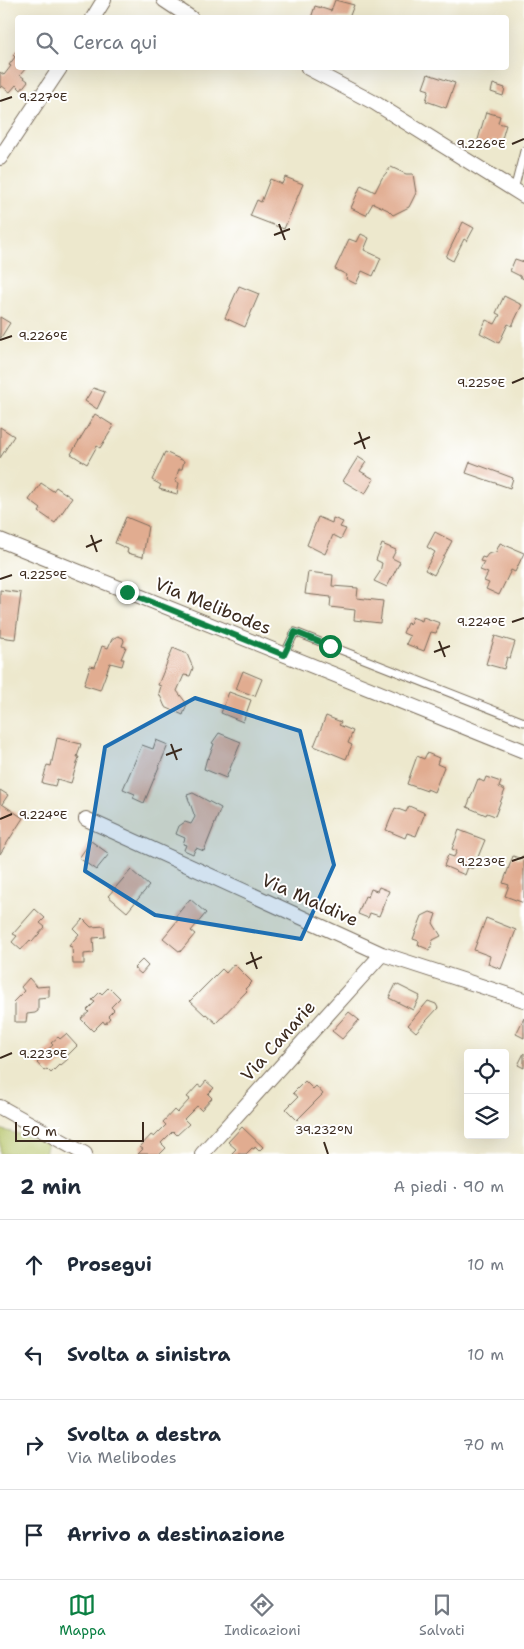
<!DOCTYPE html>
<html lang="it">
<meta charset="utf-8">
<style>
:root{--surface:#fff;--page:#f6f6f7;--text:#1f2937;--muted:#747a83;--line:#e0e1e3;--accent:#0b8043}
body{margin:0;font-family:"Shantell Sans",sans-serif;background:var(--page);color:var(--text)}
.controls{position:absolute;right:15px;bottom:15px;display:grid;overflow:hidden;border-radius:5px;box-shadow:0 5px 20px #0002}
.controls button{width:45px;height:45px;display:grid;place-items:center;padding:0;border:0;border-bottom:1px solid var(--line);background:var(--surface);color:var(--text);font:25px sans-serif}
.scale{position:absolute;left:15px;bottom:12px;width:129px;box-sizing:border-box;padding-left:5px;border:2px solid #3b2a1e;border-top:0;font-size:14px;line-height:18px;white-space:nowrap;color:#3b2a1e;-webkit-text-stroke:4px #fff;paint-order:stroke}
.stop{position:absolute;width:15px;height:15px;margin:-11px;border:4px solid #0b8043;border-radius:50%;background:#fff}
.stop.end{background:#0b8043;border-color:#fff;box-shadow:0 1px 5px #0008}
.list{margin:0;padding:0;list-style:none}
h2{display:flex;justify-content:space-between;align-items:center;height:65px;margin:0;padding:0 20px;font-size:21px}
h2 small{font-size:16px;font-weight:400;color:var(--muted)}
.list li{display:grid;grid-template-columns:32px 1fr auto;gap:15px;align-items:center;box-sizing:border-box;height:90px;padding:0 20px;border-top:1px solid var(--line)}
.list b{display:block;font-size:19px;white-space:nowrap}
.list p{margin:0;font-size:16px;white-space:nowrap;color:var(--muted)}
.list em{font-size:16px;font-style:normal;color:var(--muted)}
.icon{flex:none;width:28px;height:28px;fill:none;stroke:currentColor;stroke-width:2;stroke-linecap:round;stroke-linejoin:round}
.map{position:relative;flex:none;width:524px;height:1154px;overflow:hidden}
.search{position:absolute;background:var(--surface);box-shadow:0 5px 20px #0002;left:15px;right:15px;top:15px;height:55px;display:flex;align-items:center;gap:12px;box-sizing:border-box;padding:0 18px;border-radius:5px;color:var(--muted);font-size:19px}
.sheet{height:425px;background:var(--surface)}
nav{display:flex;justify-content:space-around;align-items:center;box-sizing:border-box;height:70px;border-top:1px solid var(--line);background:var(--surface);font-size:14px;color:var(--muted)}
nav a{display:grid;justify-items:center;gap:2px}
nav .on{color:var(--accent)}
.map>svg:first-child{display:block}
.green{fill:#b2c163;stroke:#767640}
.building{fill:#e1ac90}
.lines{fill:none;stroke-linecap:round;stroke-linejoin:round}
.service-casing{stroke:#796c5b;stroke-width:9}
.minor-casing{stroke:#796c5b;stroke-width:16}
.service{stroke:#fff;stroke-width:7}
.minor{stroke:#fff;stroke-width:14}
.route{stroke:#0b8043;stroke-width:6}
.marked{fill:#1f6fb2;fill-opacity:0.2;stroke:#1f6fb2;stroke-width:4;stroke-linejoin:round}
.ticks{fill:none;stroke:#3b2a1e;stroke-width:2}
.labels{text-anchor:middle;stroke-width:4;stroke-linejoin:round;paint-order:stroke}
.street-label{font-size:18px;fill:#3b2a1e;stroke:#fff}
.ticks-label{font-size:12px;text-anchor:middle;fill:#3b2a1e;stroke:#fff;stroke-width:4;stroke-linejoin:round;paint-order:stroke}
</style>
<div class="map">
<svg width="524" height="1154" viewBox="0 0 524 1154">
<rect width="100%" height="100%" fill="#fff"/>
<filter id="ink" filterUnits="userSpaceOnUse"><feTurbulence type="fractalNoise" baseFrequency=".02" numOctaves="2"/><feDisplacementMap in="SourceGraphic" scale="10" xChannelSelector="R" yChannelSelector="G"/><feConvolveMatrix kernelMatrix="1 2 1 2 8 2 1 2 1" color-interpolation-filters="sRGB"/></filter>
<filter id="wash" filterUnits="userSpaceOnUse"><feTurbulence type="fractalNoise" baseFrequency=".0096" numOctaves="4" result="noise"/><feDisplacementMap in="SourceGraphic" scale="20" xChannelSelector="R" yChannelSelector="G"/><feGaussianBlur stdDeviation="1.12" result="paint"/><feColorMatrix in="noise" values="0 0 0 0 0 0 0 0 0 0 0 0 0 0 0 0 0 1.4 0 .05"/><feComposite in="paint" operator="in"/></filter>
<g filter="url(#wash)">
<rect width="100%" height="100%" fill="#ede8cd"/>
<path class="green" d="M0,1129L48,1142L45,1154H0Z"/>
<g id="blocks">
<path class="building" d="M335,0L354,5L349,18H311L315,6L331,11Z
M18,49V68H26L20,75L28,81L21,90L16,85L10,92L2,86L0,88V72L4,75L11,66L9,65L15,57L13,55Z
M428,74L455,83L446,108L426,101L429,90L423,88Z
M493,84L505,88L503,96L491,92Z
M486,112L500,116L498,123L506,125L501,142L493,140L491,147L477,143Z
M391,167L406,174H413L416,193L409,207L393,215L388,210L373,203L366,215L351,208L361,185L375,192L382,178Z
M285,177L303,184L284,229L250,216L257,200L261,202L270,179L282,184Z
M463,222L474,228L467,241L464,239L453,261L446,257Z
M361,234L369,238L364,250L381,258L373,276L362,271L356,284L346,279L347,275L335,269L349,239L357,242Z
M515,259L524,262V279L520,277V276L510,271Z
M239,286L259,294L245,327L225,318Z
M504,296L522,305L512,326L508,324L499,343L480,333L486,320L495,324L500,315L496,313Z
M0,317L10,323L0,339Z
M93,388L105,392L97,409L85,401Z
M95,414L114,426L100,448L97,446L87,464L71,454Z
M0,427L14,436L0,458Z
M165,452L184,461L182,469H179L175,481L179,483L177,494L159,489L161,485L152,480Z
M358,457L366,462L360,471L374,479L365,494L343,481Z
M470,462L513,478L510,488L466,473Z
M41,483L53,491L56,487L72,498L55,523L39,512L41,509L29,500Z
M126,517L148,526L143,557L127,553L128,549L115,543Z
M318,517L332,523L333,518L343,522L340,527L346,529L341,539L333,535L325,554L307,545Z
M435,532L452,541L434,575L425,570L435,552L427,547Z
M500,543L524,553L515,572L511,570L499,595L486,589L489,583L484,581L488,573L480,570L484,562L480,561L482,557L485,558L488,554L496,552Z
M382,544L396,550L392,558L400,562L387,587L374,581L380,572L382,563L376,560Z
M308,572L333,575L332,586L358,588L357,598L383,601L380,623L354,620L355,610L330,607L331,597L305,594Z
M0,590L21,593L15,639L0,637Z
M412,617L422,621L423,617L440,623L436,633L431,632L424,651L406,644L410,636L403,633L407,623L410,624Z
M118,636L123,638L124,641L122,646L126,647L121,659H124L122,666L110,663L100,690L84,685L90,666L95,667L102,646L108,648L112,639Z
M495,636L515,642L510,658L507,657L504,669L486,664Z
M173,648L187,654L193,668L190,676L184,675L177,691L187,704L183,715L165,707L159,693L161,686L158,685Z
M243,671L262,679L255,696L236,689Z
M229,692L251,700L243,722L221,713Z
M326,716L341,722L339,725L353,731L348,743L352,745L346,759L314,746Z
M219,733L241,742L226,778L204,769L207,758L208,759L214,744L212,743Z
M57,738L81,744L77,757H79L71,783L57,779L55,786L42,783L47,765L51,766Z
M156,740L168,745L144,803L133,798L135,794L123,789L142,745L153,749Z
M427,753L439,758L437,764L444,767L434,792L427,789V791L407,784L417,756L424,759Z
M486,777L501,782L499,787L505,790L495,816L487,813L486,815L467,807L478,779L484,782Z
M0,790L8,795L2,804L23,818L0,854Z
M193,793L221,808L204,851L196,848L193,854L184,850L186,845L183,844L185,838L176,834L179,826L185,822L191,824L195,817L187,795Z
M409,806L425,813L416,836L407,833L405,838L386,830L395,808L406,812Z
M459,830L485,840L473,869L468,867L465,875L444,866L448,855L454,857L457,851L452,849Z
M91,841L109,854L96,870L79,858Z
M513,856L521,859L522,856H524V903L505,896L509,885L503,883Z
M131,870L149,886L127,912L108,896Z
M379,887L389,891L379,916L370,913L368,918L358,914L365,896L368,897L371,889L377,891Z
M190,899L206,913L191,931L195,934L180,952L163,938L178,920L175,917Z
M35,909L45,918L40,923L45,927L32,942L30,940L21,950L12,942L17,936L13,934Z
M430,912L436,914L433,923L441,936L433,940L430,950L418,945L419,941L413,939L422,916Z
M486,918L516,930L501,969L488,964L490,956L474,950Z
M83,919L91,927L104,926L105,937L93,938L94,952L93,953L84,954V964H73L72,947L69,946L79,934L74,929Z
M142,960L148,966L141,974L134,968Z
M234,964L252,982L245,989L247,991L216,1023L206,1014L205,1015L190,1001L222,969L226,973Z
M29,978L37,987L49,986V997L38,998V1011L35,1013L27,1014L26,1022H15V1004L13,1002L24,991L21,987Z
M396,984L420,996L413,1010L389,998Z
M109,987L120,998L111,1007L114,1010L108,1016L110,1018L105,1024L103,1021L93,1031L81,1019L89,1012L87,1010L95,1002L92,1000L100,992L102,994Z
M428,1001L436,1004L438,1008L416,1032L408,1025Z
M349,1012L359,1020L342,1039L332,1031Z
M524,1018V1038L516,1034Z
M66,1034L77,1046L66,1057L68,1059L61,1065L60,1064L51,1073L47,1069L44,1071L37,1063L44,1056L43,1054L53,1045L51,1043L58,1037L60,1039Z
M524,1053V1068L518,1065Z
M206,1081L214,1088L208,1094L212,1098L201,1110L197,1106L184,1119L189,1124L177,1135L173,1131L161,1143L166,1148L160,1154H138L143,1149L140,1147L151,1135L154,1137L166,1125L163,1122L174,1110L177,1113L190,1099L187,1097L198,1085L201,1087Z
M305,1081L313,1089L316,1086L323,1094L297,1120L286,1109L298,1097L293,1093Z
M242,1127L263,1147L259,1151L255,1147L254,1149L252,1148L246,1154H231L236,1149L228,1142Z"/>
</g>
</g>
<g filter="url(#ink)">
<use href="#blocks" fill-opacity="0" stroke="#796c5b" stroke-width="1"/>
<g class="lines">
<defs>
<path id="service" d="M514,190L524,151
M284,655L295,632L524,722"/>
<path id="minor" d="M164,0L191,18
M93,18L104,0
M308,68L375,103L524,196
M0,158L60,68
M0,540L524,751
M86,819L382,954L524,1000
M0,1107L85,1154
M202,1154L382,954"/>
</defs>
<use href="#service" class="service-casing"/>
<use href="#minor" class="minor-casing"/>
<use href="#service" class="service"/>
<use href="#minor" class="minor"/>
</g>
</g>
<g class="lines" filter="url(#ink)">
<path class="route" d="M127,592L284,655L295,632L330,646"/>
</g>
<path class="marked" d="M195,698L300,731L334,865L301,939L155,915L85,871L105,747Z"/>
<path class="ticks" d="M0,101L12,97M512,144L524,139M279,224L285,240M274,235L290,229M0,340L12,336M512,383L524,378M359,432L365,449M354,444L370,437M91,535L97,552M86,547L102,540M0,579L12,575M512,622L524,618M439,641L445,657M434,652L450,646M171,744L177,760M166,755L182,749M0,819L12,814M512,861L524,857M251,952L257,969M246,964L262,957M0,1058L12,1053M324,1142L328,1154"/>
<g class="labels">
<g class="street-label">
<text transform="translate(213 606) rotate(22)" y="6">Via Melibodes</text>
<text transform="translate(310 900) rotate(24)" y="6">Via Maldive</text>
<text transform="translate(278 1041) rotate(-48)" y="6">Via Canarie</text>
</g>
</g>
<g class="ticks-label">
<text x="43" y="101">9.227°E</text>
<text x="481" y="148">9.226°E</text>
<text x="43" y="340">9.226°E</text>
<text x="481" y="387">9.225°E</text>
<text x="43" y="579">9.225°E</text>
<text x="481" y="626">9.224°E</text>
<text x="43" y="819">9.224°E</text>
<text x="481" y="866">9.223°E</text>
<text x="43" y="1058">9.223°E</text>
<text x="324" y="1134">39.232°N</text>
</g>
</svg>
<div class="controls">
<button><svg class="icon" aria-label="locate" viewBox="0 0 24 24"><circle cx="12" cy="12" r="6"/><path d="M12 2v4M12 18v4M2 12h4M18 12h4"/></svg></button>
<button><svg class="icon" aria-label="layers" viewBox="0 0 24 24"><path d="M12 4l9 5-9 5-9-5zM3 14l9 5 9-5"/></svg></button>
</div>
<div class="scale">50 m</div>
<div class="stop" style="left:330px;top:646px"></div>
<div class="stop end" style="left:127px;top:592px"></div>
<div class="search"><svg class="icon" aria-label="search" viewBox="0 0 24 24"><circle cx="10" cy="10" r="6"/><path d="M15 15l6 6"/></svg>Cerca qui</div>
</div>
<section class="sheet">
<h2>2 min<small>A piedi · 90 m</small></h2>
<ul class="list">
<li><svg class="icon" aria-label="ahead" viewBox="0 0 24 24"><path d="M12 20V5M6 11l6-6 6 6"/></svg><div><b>Prosegui</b></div><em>10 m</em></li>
<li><svg class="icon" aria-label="left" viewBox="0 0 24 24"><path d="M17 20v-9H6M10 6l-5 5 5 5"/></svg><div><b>Svolta a sinistra</b></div><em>10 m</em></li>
<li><svg class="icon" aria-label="right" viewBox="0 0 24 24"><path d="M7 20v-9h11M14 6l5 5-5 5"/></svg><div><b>Svolta a destra</b><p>Via Melibodes</p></div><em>70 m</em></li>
<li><svg class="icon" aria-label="arrive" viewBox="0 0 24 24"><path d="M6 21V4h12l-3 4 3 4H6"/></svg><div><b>Arrivo a destinazione</b></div></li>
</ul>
</section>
<nav>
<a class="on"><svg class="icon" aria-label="map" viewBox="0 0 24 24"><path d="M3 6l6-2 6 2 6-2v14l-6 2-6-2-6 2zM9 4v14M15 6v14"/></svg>Mappa</a>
<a><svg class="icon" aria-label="directions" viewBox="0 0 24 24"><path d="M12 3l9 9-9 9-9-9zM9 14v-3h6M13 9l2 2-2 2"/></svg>Indicazioni</a>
<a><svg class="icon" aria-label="saved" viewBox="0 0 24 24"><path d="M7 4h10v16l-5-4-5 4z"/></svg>Salvati</a>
</nav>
